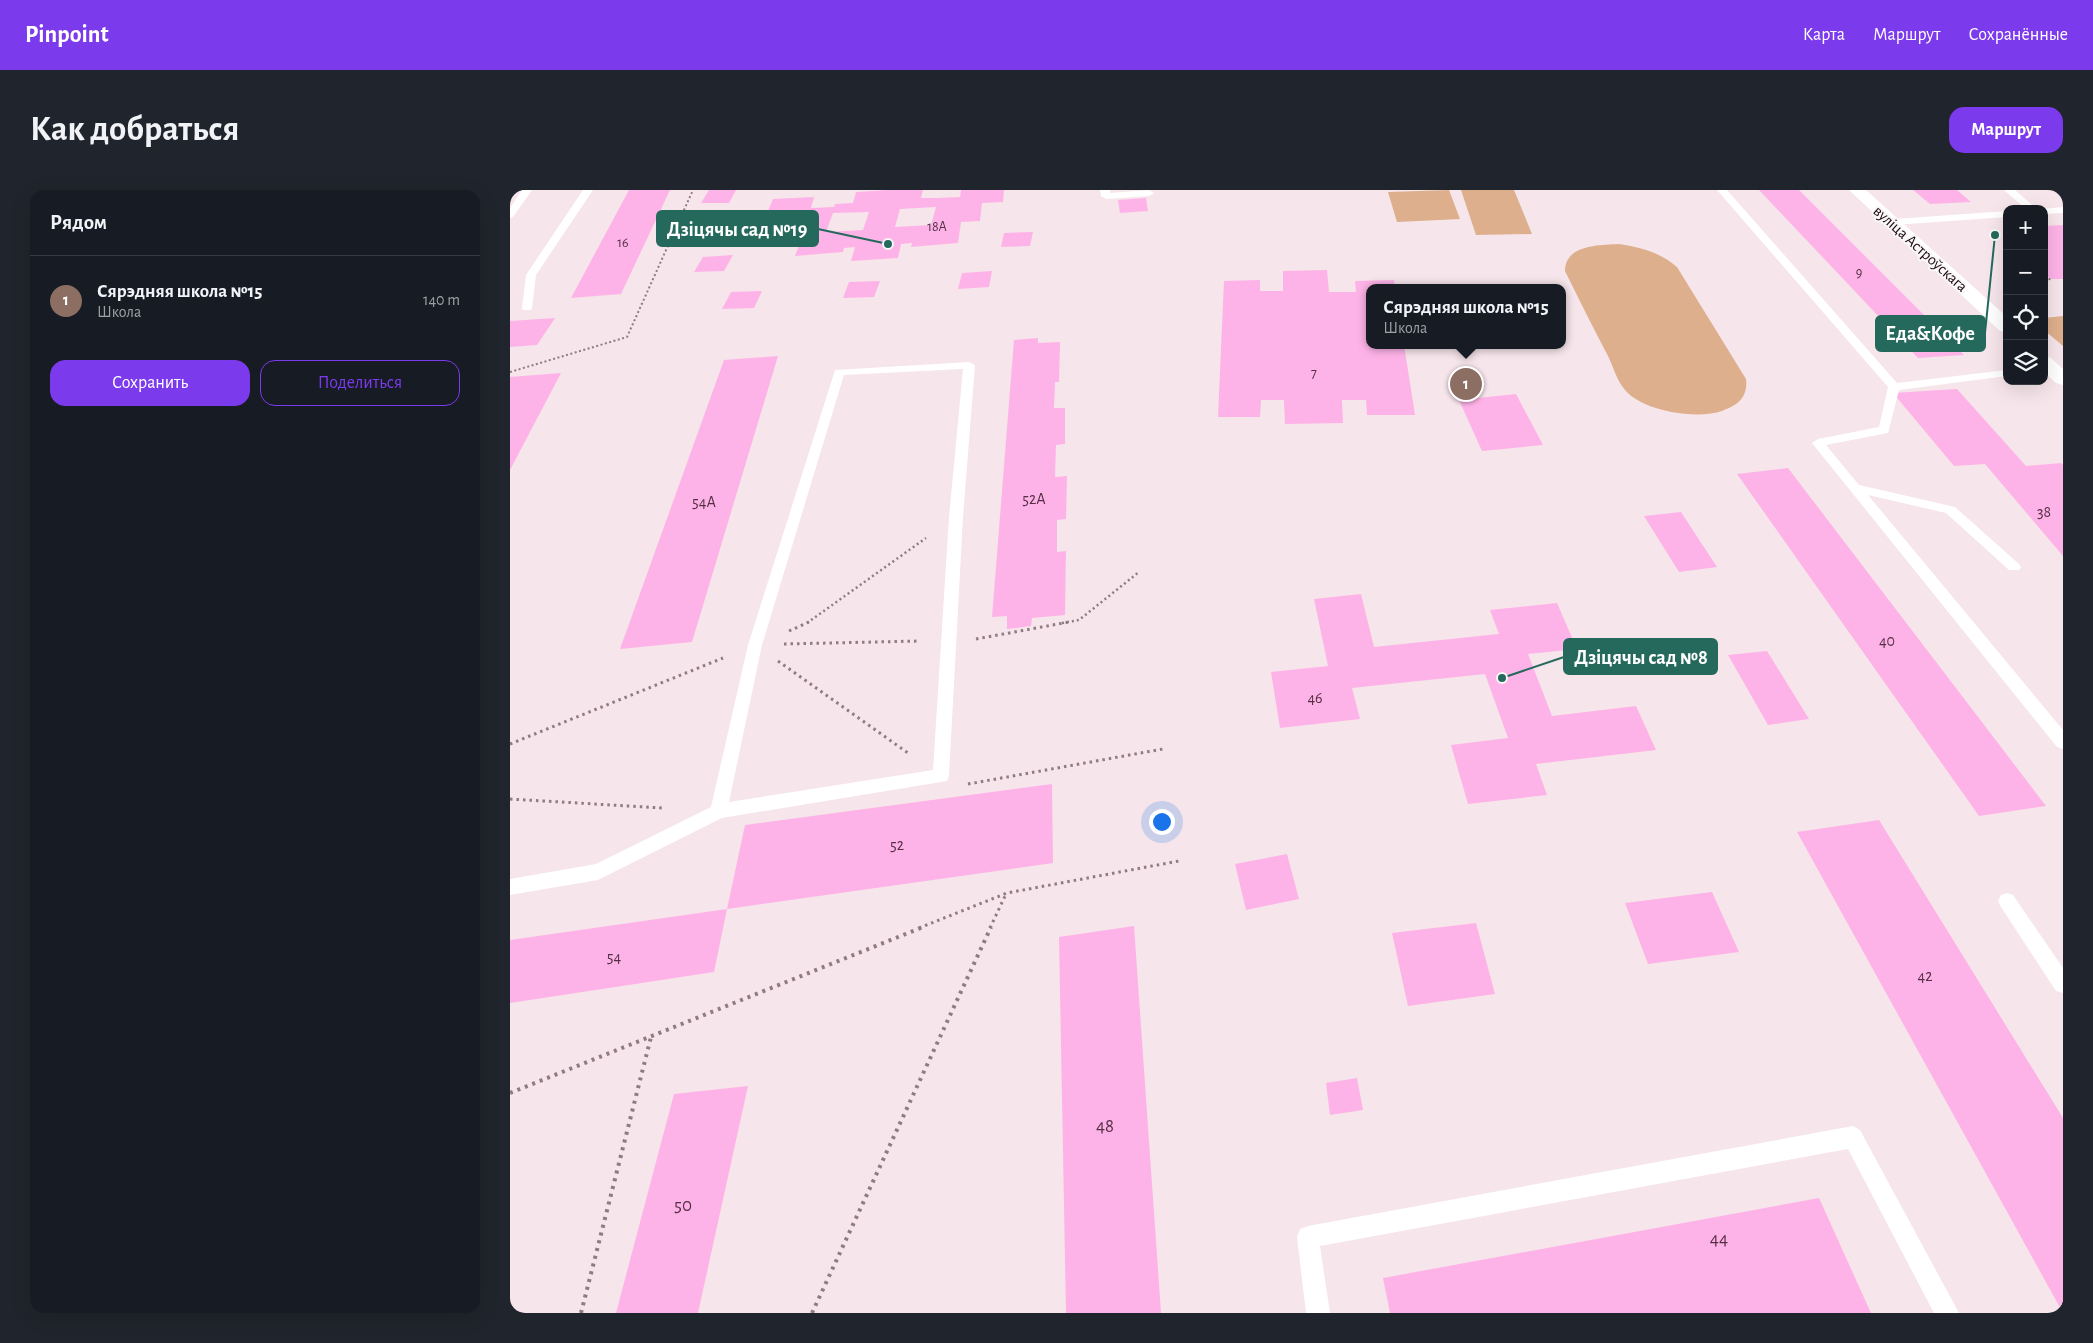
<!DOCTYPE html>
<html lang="ru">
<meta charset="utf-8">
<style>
:root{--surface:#171b24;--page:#20242c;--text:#f1f3f6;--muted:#9ea1a6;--line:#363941;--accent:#7c3aed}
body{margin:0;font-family:"Alegreya Sans",sans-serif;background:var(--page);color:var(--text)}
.controls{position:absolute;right:15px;top:15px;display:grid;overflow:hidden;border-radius:10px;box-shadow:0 5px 20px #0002}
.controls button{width:45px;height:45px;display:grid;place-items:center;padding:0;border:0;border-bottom:1px solid var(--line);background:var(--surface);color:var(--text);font:25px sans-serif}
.you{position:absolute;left:651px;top:631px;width:18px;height:18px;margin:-12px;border:4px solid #fff;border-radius:50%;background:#1a73e8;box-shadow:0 0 0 8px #1a73e833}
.badge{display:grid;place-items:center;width:32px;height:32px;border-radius:50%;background:var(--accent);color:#fff;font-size:16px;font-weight:700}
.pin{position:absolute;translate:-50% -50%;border:2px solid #fff;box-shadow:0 1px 5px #0006}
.popup{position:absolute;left:856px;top:94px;width:200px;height:65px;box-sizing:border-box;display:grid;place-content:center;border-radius:10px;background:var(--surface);filter:drop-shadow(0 1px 4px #0005);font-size:16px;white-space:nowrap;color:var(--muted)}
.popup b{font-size:19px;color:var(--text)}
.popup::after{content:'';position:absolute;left:50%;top:100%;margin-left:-10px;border:10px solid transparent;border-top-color:var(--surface)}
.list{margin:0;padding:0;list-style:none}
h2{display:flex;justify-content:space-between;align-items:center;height:65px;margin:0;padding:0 20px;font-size:21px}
h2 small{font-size:16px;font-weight:400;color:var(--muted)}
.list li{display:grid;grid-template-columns:32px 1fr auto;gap:15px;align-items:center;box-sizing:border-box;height:90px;padding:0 20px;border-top:1px solid var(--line)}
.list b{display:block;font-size:19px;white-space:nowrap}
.list p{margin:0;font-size:16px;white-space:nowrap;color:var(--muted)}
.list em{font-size:16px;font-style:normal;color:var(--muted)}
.actions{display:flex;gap:10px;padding:15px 20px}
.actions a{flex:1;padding:11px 0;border:1px solid var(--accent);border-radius:15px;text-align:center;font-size:18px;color:var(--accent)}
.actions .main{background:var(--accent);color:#fff}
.icon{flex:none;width:28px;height:28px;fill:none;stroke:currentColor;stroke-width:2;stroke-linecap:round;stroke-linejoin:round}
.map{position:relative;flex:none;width:1553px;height:1123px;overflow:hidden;border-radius:15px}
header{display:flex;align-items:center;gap:30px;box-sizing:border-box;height:70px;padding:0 25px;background:var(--accent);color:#fff}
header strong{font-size:24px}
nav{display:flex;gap:28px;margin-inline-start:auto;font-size:18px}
.intro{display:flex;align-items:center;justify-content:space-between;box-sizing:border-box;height:120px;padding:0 30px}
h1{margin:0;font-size:35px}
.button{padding:12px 22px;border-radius:15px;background:var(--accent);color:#fff;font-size:18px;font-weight:700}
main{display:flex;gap:30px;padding:0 30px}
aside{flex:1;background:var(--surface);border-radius:15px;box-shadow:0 5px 20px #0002}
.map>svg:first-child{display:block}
.green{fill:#deaf8c}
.building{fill:#feb3e8;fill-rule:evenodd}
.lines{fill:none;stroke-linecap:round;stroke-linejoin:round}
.path-far3{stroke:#907b82;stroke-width:2;stroke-dasharray:2 2.5;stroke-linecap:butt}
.path-far2{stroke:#907b82;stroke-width:2.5;stroke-dasharray:2 3;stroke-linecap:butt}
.path-far1{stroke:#907b82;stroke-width:3;stroke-dasharray:2.5 4;stroke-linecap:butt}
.path{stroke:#907b82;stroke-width:4;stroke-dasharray:3 5;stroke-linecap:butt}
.service{fill:#fff;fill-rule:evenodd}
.minor{fill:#fff;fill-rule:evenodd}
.labels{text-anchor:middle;stroke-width:4;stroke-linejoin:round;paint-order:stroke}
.far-number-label{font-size:14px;fill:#542f43}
.far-street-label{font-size:16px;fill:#1c030c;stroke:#f7f7f7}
.number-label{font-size:16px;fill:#542f43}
.near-number-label{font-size:19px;fill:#542f43}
.leader{fill:none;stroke:#25695c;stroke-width:2}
.callout-dot{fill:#25695c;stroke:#f7f7f7;stroke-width:2}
.callout{fill:#25695c;stroke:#25695c;stroke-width:2}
.callout-label{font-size:20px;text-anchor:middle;font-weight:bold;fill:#fff}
</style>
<header>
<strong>Pinpoint</strong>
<nav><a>Карта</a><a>Маршрут</a><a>Сохранённые</a></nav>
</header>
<div class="intro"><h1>Как добраться</h1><a class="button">Маршрут</a></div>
<main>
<aside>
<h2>Рядом<small></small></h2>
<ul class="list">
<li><span class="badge" style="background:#8d6e63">1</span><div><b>Сярэдняя школа №15</b><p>Школа</p></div><em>140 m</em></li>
</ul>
<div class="actions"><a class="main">Сохранить</a><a>Поделиться</a></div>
</aside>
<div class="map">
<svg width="1553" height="1123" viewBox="0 0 1553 1123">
<rect width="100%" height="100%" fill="#f6e5ea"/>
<path class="green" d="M939,0L950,29L887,32L878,2Z
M951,0H1004L1022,44L966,45Z
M1108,54C1130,57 1149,62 1167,77L1236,189C1238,208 1228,215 1212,221C1187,230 1132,221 1115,200C1107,191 1103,176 1098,166C1083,138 1069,109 1055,81C1055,55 1089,55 1108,54Z
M1553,126V156L1534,140V128Z"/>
<path class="building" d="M119,0H160L111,104L61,108Z
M199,0H226L219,13H191Z
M378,0H413L411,8H428L450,7L451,0H494L493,12L472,13L470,31L451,32L448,53L401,57L402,53L391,54L388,68L341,71L345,57L334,58L333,62L285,66L293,45L268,47L276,26L255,28L263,9L304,7L301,18L324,17L325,14L343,13L346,2ZM426,17L421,35L385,37L390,19ZM359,22L353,40L316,42L323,23Z
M1249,0H1289L1454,165L1408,168Z
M1403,0H1447L1461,12L1420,14Z
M636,8L638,21L610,23L608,10Z
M1553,35V89H1541L1534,84V36Z
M523,42L520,56L491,57L494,43Z
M223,65L214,81L184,82L193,67Z
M817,80L819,102H846L845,91L884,90L885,98H860V155H894L905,225H857L856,210H832L833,233L775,234L774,210H751L750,227H708L714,91L750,90V101H773V81Z
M482,81L479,97L448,99L452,83Z
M370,91L364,107L333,108L339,92Z
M252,101L244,118L212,119L221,102Z
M45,128L27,155L0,157V131Z
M528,148V153L550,152L549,192H545L544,218H555V254L546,255L545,287L557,286L556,329L547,330V362L556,361L555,425L522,428L521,436L497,439V426L482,427L504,150Z
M268,166L182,452L110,459L214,170Z
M51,183L0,280V187Z
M1447,199L1516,276L1551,273L1553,275V366L1475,274L1444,276L1383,203Z
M1006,204L1033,255L972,261L949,210Z
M1278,278L1536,616L1469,626L1227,284Z
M1171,322L1207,377L1169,382L1134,326Z
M851,404L864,457L989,444L980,420L1047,413L1067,459L1018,464L1042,526L1126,516L1146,560L1026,574L1037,605L958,614L941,555L998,548L975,484L842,498L850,529L770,538L761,482L818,476L804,409Z
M1257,461L1299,529L1258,535L1218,465Z
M542,594L543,673L217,719L235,635Z
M1369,630L1553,928V1123L1287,642Z
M777,664L789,709L736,720L725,674Z
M1202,702L1229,762L1138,774L1115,713Z
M217,719L204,782L0,813V750Z
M966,733L985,804L898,816L882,743Z
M624,736L651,1123H556L549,747Z
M847,888L853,920L820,925L816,893Z
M238,896L188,1123H106L164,904Z
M1309,1008L1361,1123H880L873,1088Z"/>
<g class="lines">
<path class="path-far3" d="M1534,90L1541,89
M0,182L117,147L183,0"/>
<path class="path-far2" d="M297,433L416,348
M552,433L569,430L629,382"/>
<path class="path-far1" d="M279,441L299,432
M466,449L559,432
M274,454L410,451
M268,471L398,563
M0,554L213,468
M458,594L653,559
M0,609L152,618
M409,738L497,703L669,671
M480,738L496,704"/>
<path class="path" d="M0,903L413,737
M71,1123L141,847
M302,1123L481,737"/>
<path class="service" d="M12,0H22L3,27L0,28V18Z
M73,0H83L26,85L22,118L21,120H13L12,118L16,85Z
M590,0H600V3L639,0L644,3L639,6L596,9L591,6Z
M1207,0H1217L1387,193L1497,180V186L1389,200L1378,243L1316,255L1349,295L1445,317L1509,374L1511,377L1509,380H1499L1436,323L1358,305L1553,540V559L1547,557L1302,253L1308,249L1369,237L1378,197Z
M1494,0H1505L1527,19H1516Z
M1553,17V23L1534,24V19H1532Z
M1497,21V27L1384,35L1379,32L1384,29Z
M459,172L465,175L453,327L439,586L437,591L212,628L88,690L0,705V689L86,674L201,617L238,455L325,180ZM453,179L439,327L423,580L219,612L252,455L334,185Z
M1497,703L1503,705L1553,778V803L1546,801L1491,717L1488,711L1491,705Z
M1343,936L1350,940L1449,1123H1424L1338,959L810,1056L820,1123H796L787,1047L790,1039L798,1036Z"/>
<path class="minor" d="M1339,0H1356L1497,127V142L1490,141Z
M1534,166L1541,168L1553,179V195L1546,193L1534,182Z"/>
</g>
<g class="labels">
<g class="far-number-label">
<text x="427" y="41">18А</text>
<text x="113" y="57">16</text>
<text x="1349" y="87">9</text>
<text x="804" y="187">7</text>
</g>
<g class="far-street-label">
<text transform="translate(1411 58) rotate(42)" y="6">вуліца Астроўскага</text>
</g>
<g class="number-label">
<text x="524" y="314">52А</text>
<text x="194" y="317">54А</text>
<text x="1534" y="327">38</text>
<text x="1377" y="456">40</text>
<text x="805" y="513">46</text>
<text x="387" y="660">52</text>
<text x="104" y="772">54</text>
<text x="1415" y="791">42</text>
</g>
<g class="near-number-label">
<text x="595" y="942">48</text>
<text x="173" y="1021">50</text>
<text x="1209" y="1055">44</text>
</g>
</g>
<path class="leader" d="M378 54L308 39M1485 45L1475 143M992 488L1054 467"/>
<g class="callout-dot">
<circle cx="378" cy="54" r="5"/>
<circle cx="1485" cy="45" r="5"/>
<circle cx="992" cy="488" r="5"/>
</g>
<g class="callout">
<rect x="147" y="21" width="161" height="35" rx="5"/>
<rect x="1366" y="126" width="109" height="35" rx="5"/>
<rect x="1054" y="449" width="153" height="35" rx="5"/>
</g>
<g class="callout-label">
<text x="227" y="46">Дзіцячы сад №19</text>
<text x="1420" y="150">Еда&amp;Кофе</text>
<text x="1131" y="474">Дзіцячы сад №8</text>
</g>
</svg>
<div class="controls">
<button>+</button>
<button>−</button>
<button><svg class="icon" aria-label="locate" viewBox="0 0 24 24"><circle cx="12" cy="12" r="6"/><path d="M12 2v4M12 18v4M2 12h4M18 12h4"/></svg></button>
<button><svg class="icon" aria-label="layers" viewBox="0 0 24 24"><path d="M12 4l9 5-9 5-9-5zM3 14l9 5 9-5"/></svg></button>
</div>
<div class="you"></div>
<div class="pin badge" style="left:956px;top:194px;background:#8d6e63">1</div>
<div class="popup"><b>Сярэдняя школа №15</b>Школа</div>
</div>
</main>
